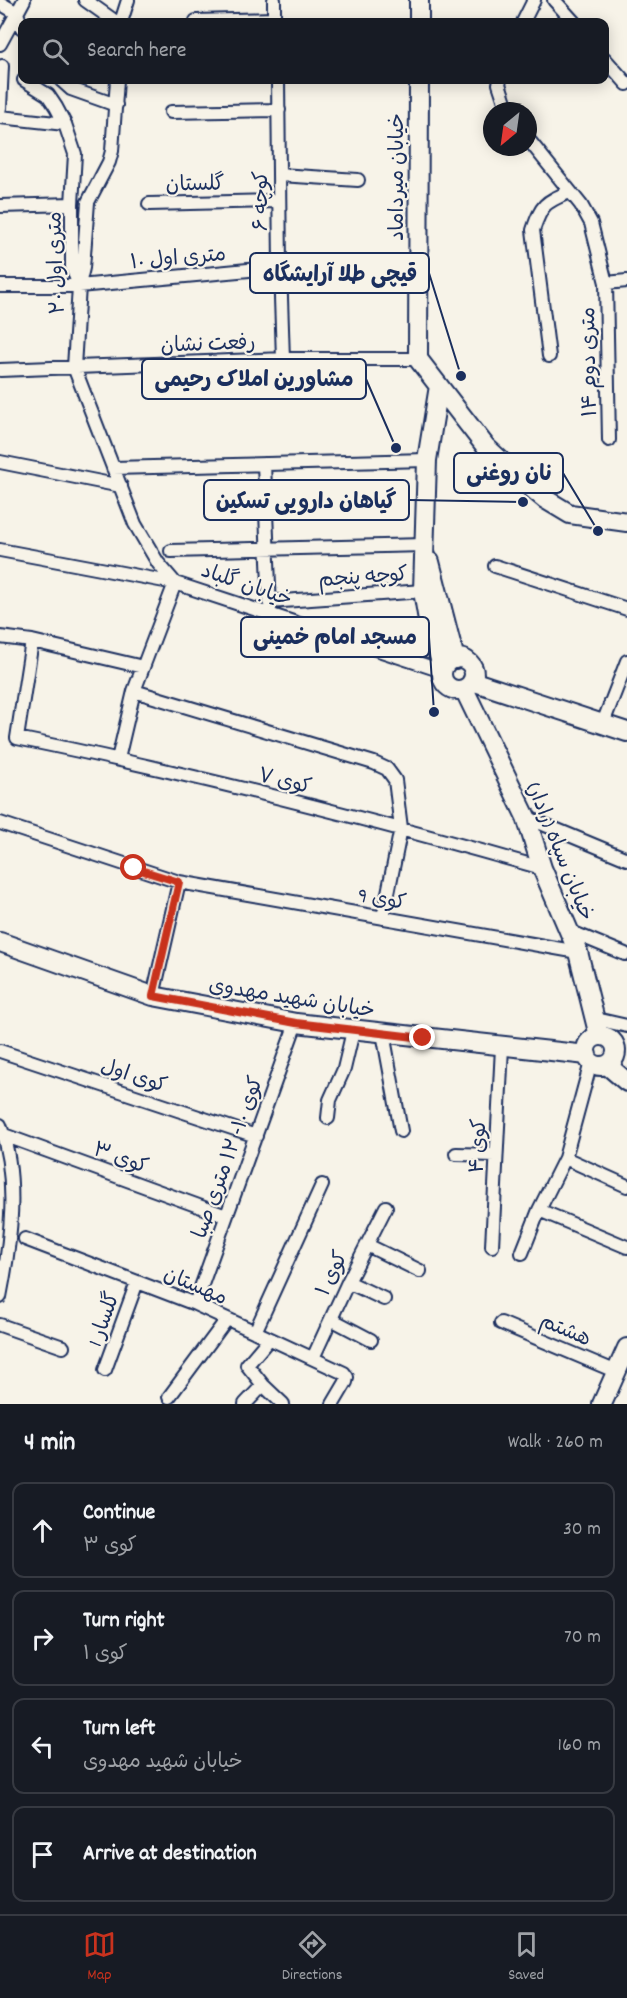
<!DOCTYPE html>
<meta charset="utf-8">
<style>
:root{--surface:#171b24;--page:#20242c;--text:#f1f3f6;--muted:#9ea1a6;--line:#363941;--accent:#c8321e}
body{margin:0;font-family:Dekko,"Playpen Sans Arabic",sans-serif;background:var(--page);color:var(--text)}
.compass{position:absolute;left:483px;top:102px;width:54px;height:54px;border-radius:50%;background:var(--surface);box-shadow:0 3px 15px #0003;rotate:209deg}
.stop{position:absolute;width:18px;height:18px;margin:-14px;border:4px solid #c8321e;border-radius:50%;background:#fff}
.stop.end{background:#c8321e;border-color:#fff;box-shadow:0 2px 6px #0008}
.list{margin:0;padding:0;list-style:none}
h2{display:flex;justify-content:space-between;align-items:center;height:78px;margin:0;padding:0 24px;font-size:26px}
h2 small{font-size:20px;font-weight:400;color:var(--muted)}
.list li{display:grid;grid-template-columns:39px 1fr auto;gap:18px;align-items:center;box-sizing:border-box;height:96px;margin:0 12px 12px;padding:0 12px;border:2px solid var(--line);border-radius:12px}
.list b{display:block;font-size:22px;white-space:nowrap}
.list p{margin:0;font-size:20px;white-space:nowrap;color:var(--muted)}
.list em{font-size:20px;font-style:normal;color:var(--muted)}
.icon{flex:none;width:33px;height:33px;fill:none;stroke:currentColor;stroke-width:2;stroke-linecap:round;stroke-linejoin:round}
.map{position:relative;flex:none;width:627px;height:1404px;overflow:hidden}
.search{position:absolute;background:var(--surface);box-shadow:0 3px 15px #0003;left:18px;right:18px;top:18px;height:66px;display:flex;align-items:center;gap:15px;box-sizing:border-box;padding:0 21px;border-radius:12px;color:var(--muted);font-size:22px}
.sheet{height:510px;background:var(--surface)}
nav{display:flex;justify-content:space-around;align-items:center;box-sizing:border-box;height:84px;border-top:2px solid var(--line);background:var(--surface);font-size:16px;color:var(--muted)}
nav a{display:grid;justify-items:center;gap:3px}
nav .on{color:var(--accent)}
.map>svg:first-child{display:block}
.lines{fill:none;stroke-linecap:round;stroke-linejoin:round}
.street-casing{stroke:#1b2f5e;stroke-width:16}
.secondary-casing{stroke:#1b2f5e;stroke-width:22}
.street{stroke:#f7f3e8;stroke-width:12}
.secondary{stroke:#f7f3e8;stroke-width:18}
.route{stroke:#c8321e;stroke-width:8}
.labels{text-anchor:middle;stroke-width:4.5;stroke-linejoin:round;paint-order:stroke}
.street-label{font-size:21px;fill:#1b2f5e;stroke:#f7f3e8}
.leader{fill:none;stroke:#1b2f5e;stroke-width:2}
.callout-dot{fill:#1b2f5e;stroke:#f7f3e8;stroke-width:2}
.callout{fill:#f7f3e8;stroke:#1b2f5e;stroke-width:2}
.callout-label{font-size:22px;text-anchor:middle;font-weight:bold;fill:#1b2f5e}
</style>
<div class="map">
<svg width="627" height="1404" viewBox="0 0 627 1404">
<rect width="100%" height="100%" fill="#f7f3e8"/>
<filter id="ink" filterUnits="userSpaceOnUse"><feTurbulence type="fractalNoise" baseFrequency=".0167" numOctaves="2"/><feDisplacementMap in="SourceGraphic" scale="12" xChannelSelector="R" yChannelSelector="G"/><feConvolveMatrix kernelMatrix="1 2 1 2 8 2 1 2 1" color-interpolation-filters="sRGB"/></filter>
<g filter="url(#ink)">
<g class="lines">
<defs>
<path id="street" d="M85,0L116,22
M274,0V22
M554,0L574,22
M0,3L17,13L0,44
M196,21L274,19
M121,22L128,0
M523,22L534,0
M22,28L17,13L24,0
M604,58L627,84
M24,80L48,95L56,107L65,124L75,154L72,204V267L79,286L74,367L135,524L158,563L175,583
M61,80L71,89L116,105
M278,80L280,267L283,359
M500,80L499,84L508,111
M0,108L2,66
M171,112L279,110
M0,117L65,124
M528,139L581,205L591,223L606,283L609,440
M280,175L358,180
M149,204L279,201
M0,206L72,204
M606,283L627,281
M79,285L83,268L88,202L109,162L112,151L117,80
M0,286H79L280,267L359,266
M549,356L533,230C542,204 544,203 569,192
M0,370L283,359H418
M0,462L121,486
M264,464L270,609
M113,468L427,460
M0,550L175,583L442,671
M171,551L425,545
M495,566L627,609
M269,602L423,591
M0,637L32,641L143,667
M32,641L17,738C194,774 369,819 542,868
M134,691L374,763L387,769L395,780L401,828L383,918
M603,723L627,661
M118,759L134,691L175,583
M526,817L627,859
M0,823L179,882L578,952
M569,931L625,954
M153,996L179,882
M596,1019L627,1026
M383,1033L401,1131
M0,1051L256,1136
M328,1118L330,1100L344,1069L353,1031
M0,1125C19,1179 11,1241 0,1297
M4,1135L226,1216
M456,1154L496,1155
M565,1158L627,1186
M539,1210L627,1247
M25,1239L195,1304L344,1373L347,1377L346,1382L333,1404
M367,1245L420,1271
M492,1246L502,1047
M522,1253L539,1210L565,1158L591,1062
M348,1282L384,1299
M195,1304L296,1023
M331,1319L371,1340
M501,1323L617,1372
M0,1325L63,1347
M255,1332L322,1185
M269,1339L247,1365L263,1385L283,1404
M313,1358L348,1282L386,1207
M105,1370L137,1282
M169,1397L227,1319
M245,1404L263,1385"/>
<path id="secondary" d="M419,22V0
M419,80L418,359L486,447L522,480L545,499L570,514L627,522
M439,386L427,460L423,591L430,632L443,667
M430,562L455,659
M442 674a16 16 0 1 1 32 0a16 16 0 1 1-32 0Z
M472,681L627,732
M464,689L526,817L542,868L578,952L599,1036
M0,942L153,996L296,1023L587,1055
M586 1051a15 15 0 1 1 30 0a15 15 0 1 1-30 0Z
M607,1065L627,1082
M602,1404L627,1348"/>
</defs>
<use href="#street" class="street-casing"/>
<use href="#secondary" class="secondary-casing"/>
<use href="#street" class="street"/>
<use href="#secondary" class="secondary"/>
</g>
</g>
<g class="lines" filter="url(#ink)">
<path class="route" d="M134,868L179,882L153,996L296,1023L423,1038"/>
</g>
<g class="labels">
<g class="street-label">
<text transform="translate(396 177) rotate(-90)" y="7">خیابان میرداماد</text>
<text transform="translate(195 183) rotate(-1)" y="7">گلستان</text>
<text transform="translate(260 201) rotate(-90)" y="7">کوچه ۶</text>
<text transform="translate(178 257) rotate(-5)" y="7">۱۰ متری اول</text>
<text transform="translate(55 263) rotate(-92)" y="7">۲۰ متری اول</text>
<text transform="translate(208 343) rotate(-2)" y="7">رفعت نشان</text>
<text transform="translate(588 362) rotate(-91)" y="7">۱۴ متری دوم</text>
<text transform="translate(363 576) rotate(-4)" y="7">کوچه پنجم</text>
<text transform="translate(247 584) rotate(19)" y="7">خیابان گلباد</text>
<text transform="translate(285 780) rotate(14)" y="7">کوی ۷</text>
<text transform="translate(561 851) rotate(68)" y="7">خیابان سپاه (رادار)</text>
<text transform="translate(382 898) rotate(10)" y="7">کوی 9</text>
<text transform="translate(292 997) rotate(9)" y="7">خیابان شهید مهدوی</text>
<text transform="translate(134 1075) rotate(18)" y="7">کوی اول</text>
<text transform="translate(477 1146) rotate(-87)" y="7">کوی ۴</text>
<text transform="translate(121 1157) rotate(20)" y="7">کوی ۳</text>
<text transform="translate(227 1157) rotate(-70)" y="7">کوی ۱۰- ۱۲ متری صبا</text>
<text transform="translate(331 1273) rotate(-64)" y="7">کوی ۱</text>
<text transform="translate(196 1285) rotate(23)" y="7">مهستان</text>
<text transform="translate(103 1319) rotate(-70)" y="7">گلسار 1</text>
<text transform="translate(566 1329) rotate(23)" y="7">هشتم</text>
</g>
</g>
<path class="leader" d="M461 376L429 273M396 448L366 379M598 531L563 473M523 502L409 500M434 712L429 637"/>
<g class="callout-dot">
<circle cx="461" cy="376" r="6"/>
<circle cx="396" cy="448" r="6"/>
<circle cx="598" cy="531" r="6"/>
<circle cx="523" cy="502" r="6"/>
<circle cx="434" cy="712" r="6"/>
</g>
<g class="callout">
<rect x="250" y="253" width="179" height="40" rx="6"/>
<rect x="142" y="359" width="224" height="40" rx="6"/>
<rect x="454" y="453" width="109" height="40" rx="6"/>
<rect x="204" y="480" width="205" height="40" rx="6"/>
<rect x="241" y="617" width="188" height="40" rx="6"/>
</g>
<g class="callout-label">
<text x="340" y="281">قیچی طلا آرایشگاه</text>
<text x="254" y="386">مشاورین املاک رحیمی</text>
<text x="509" y="480">نان روغنی</text>
<text x="306" y="508">گیاهان دارویی تسکین</text>
<text x="335" y="644">مسجد امام خمینی</text>
</g>
</svg>
<svg class="compass" viewBox="-18 -18 36 36"><path d="M0-13l5 13h-10z" fill="#e53935"/><path d="M0 13l5-13h-10z" fill="#9ea1a6"/></svg>
<div class="stop" style="left:134px;top:868px"></div>
<div class="stop end" style="left:423px;top:1038px"></div>
<div class="search"><svg class="icon" aria-label="search" viewBox="0 0 24 24"><circle cx="10" cy="10" r="6"/><path d="M15 15l6 6"/></svg>Search here</div>
</div>
<section class="sheet">
<h2>4 min<small>Walk · 260 m</small></h2>
<ul class="list">
<li><svg class="icon" aria-label="ahead" viewBox="0 0 24 24"><path d="M12 20V5M6 11l6-6 6 6"/></svg><div><b>Continue</b><p>کوی ۳</p></div><em>30 m</em></li>
<li><svg class="icon" aria-label="right" viewBox="0 0 24 24"><path d="M7 20v-9h11M14 6l5 5-5 5"/></svg><div><b>Turn right</b><p>کوی ۱</p></div><em>70 m</em></li>
<li><svg class="icon" aria-label="left" viewBox="0 0 24 24"><path d="M17 20v-9H6M10 6l-5 5 5 5"/></svg><div><b>Turn left</b><p>خیابان شهید مهدوی</p></div><em>160 m</em></li>
<li><svg class="icon" aria-label="arrive" viewBox="0 0 24 24"><path d="M6 21V4h12l-3 4 3 4H6"/></svg><div><b>Arrive at destination</b></div></li>
</ul>
</section>
<nav>
<a class="on"><svg class="icon" aria-label="map" viewBox="0 0 24 24"><path d="M3 6l6-2 6 2 6-2v14l-6 2-6-2-6 2zM9 4v14M15 6v14"/></svg>Map</a>
<a><svg class="icon" aria-label="directions" viewBox="0 0 24 24"><path d="M12 3l9 9-9 9-9-9zM9 14v-3h6M13 9l2 2-2 2"/></svg>Directions</a>
<a><svg class="icon" aria-label="saved" viewBox="0 0 24 24"><path d="M7 4h10v16l-5-4-5 4z"/></svg>Saved</a>
</nav>
